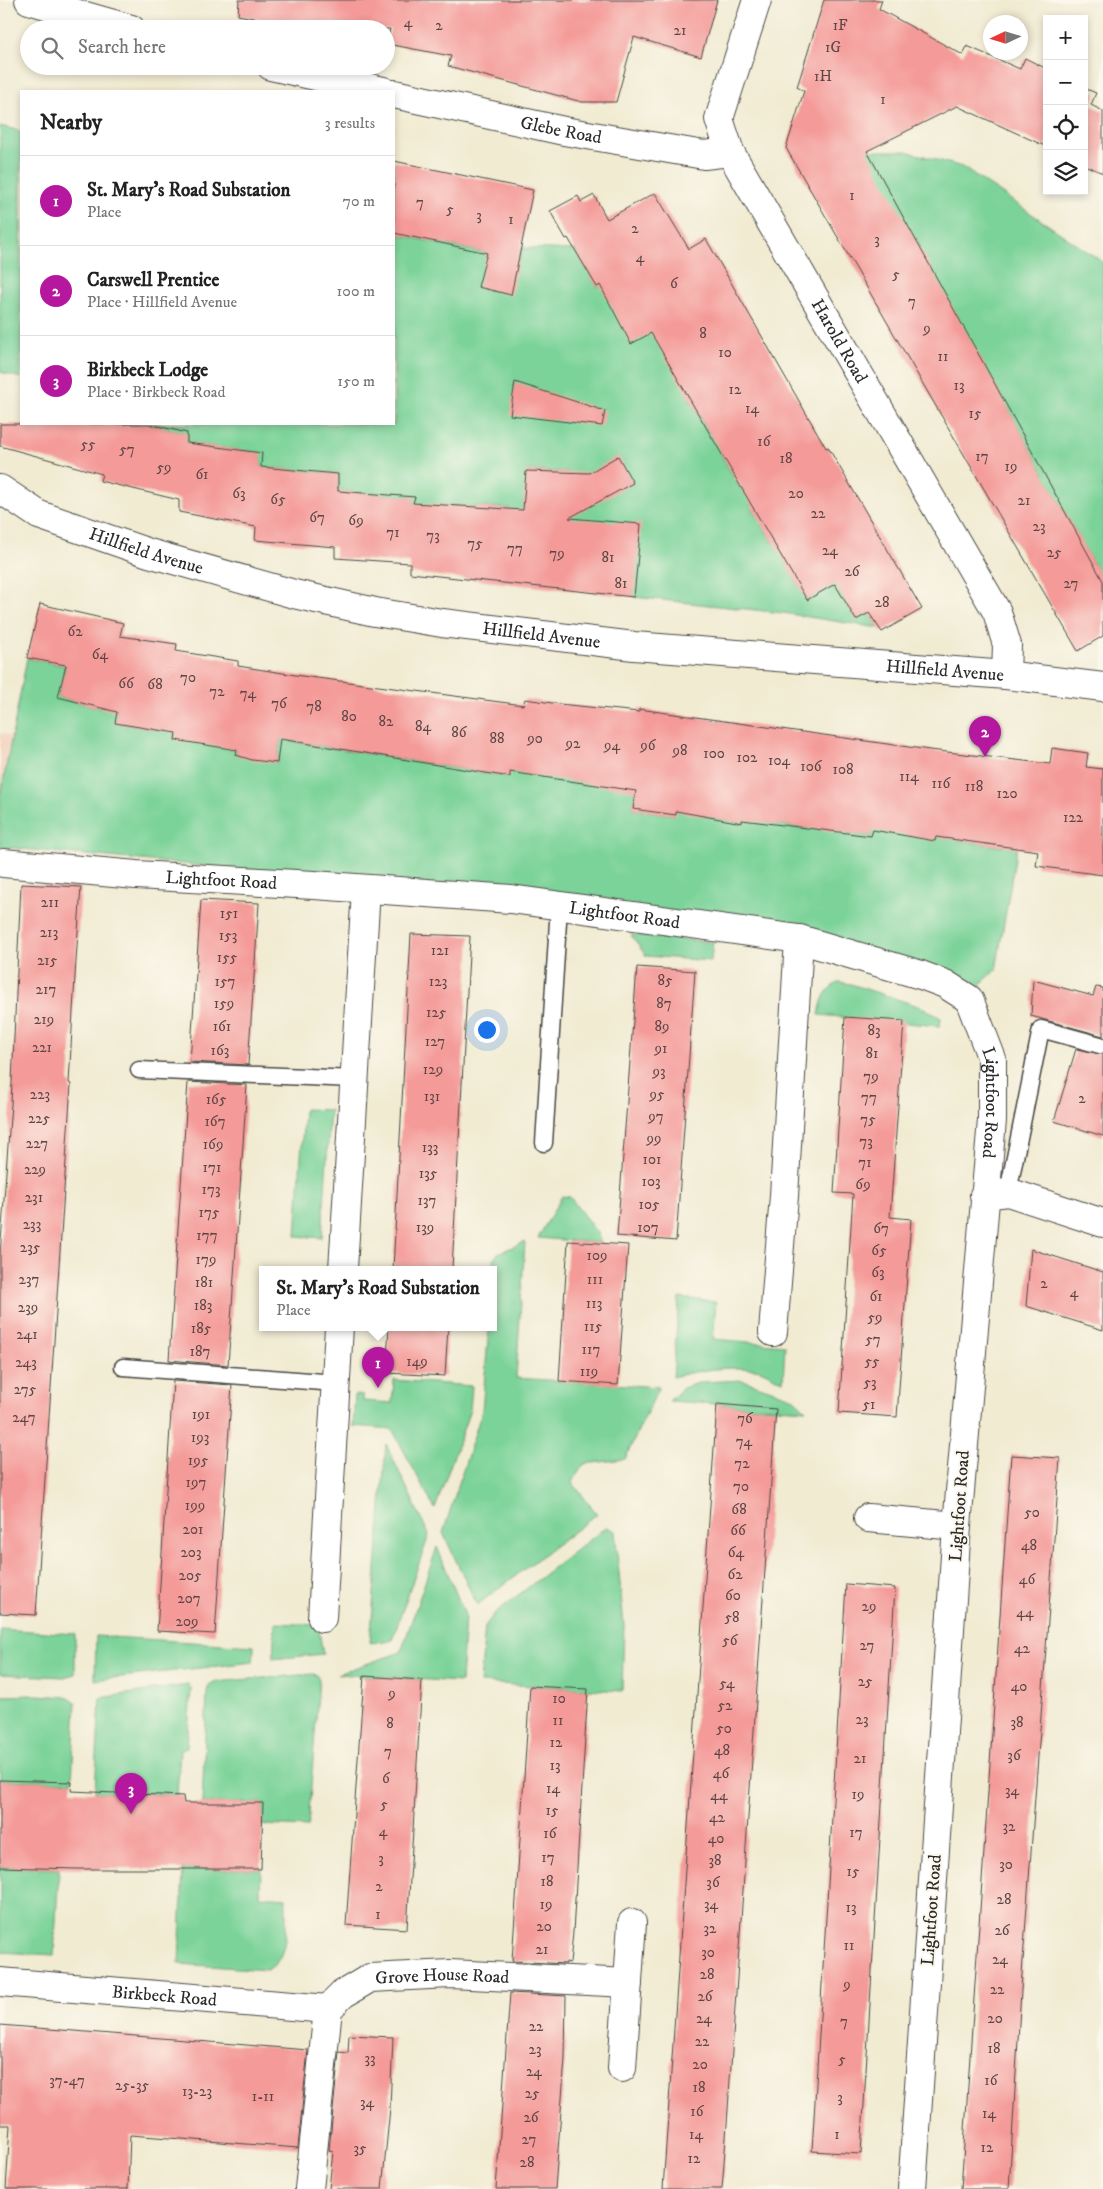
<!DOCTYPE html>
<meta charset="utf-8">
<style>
:root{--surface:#fff;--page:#f6f6f6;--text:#222;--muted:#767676;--line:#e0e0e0;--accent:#b5179e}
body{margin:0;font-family:"IM FELL DW Pica",serif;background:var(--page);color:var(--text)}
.controls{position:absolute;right:15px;top:15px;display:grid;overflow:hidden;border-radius:0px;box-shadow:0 2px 8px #0003}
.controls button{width:45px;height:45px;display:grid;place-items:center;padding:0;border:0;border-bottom:1px solid var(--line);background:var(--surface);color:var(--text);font:25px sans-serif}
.compass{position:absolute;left:983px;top:15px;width:45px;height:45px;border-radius:50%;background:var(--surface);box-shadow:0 2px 8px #0003;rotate:266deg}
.you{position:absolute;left:486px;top:1029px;width:18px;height:18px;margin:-12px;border:4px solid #fff;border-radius:50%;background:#1a73e8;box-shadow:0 0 0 8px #1a73e833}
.badge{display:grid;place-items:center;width:32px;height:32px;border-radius:50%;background:var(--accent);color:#fff;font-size:16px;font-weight:700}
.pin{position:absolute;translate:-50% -41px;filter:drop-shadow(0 1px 2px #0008)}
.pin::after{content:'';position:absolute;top:26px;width:18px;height:15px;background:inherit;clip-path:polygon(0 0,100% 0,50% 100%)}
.popup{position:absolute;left:259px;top:1266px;width:238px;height:65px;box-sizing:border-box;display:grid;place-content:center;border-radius:0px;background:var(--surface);filter:drop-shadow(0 1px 4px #0005);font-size:16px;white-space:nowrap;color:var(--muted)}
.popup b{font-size:19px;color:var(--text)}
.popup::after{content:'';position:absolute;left:50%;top:100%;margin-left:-10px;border:10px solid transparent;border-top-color:var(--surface)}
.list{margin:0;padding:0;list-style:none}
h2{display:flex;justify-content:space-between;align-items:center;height:65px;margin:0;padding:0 20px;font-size:21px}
h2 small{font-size:16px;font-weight:400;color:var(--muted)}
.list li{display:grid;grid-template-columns:32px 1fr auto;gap:15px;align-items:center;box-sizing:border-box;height:90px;padding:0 20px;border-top:1px solid var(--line)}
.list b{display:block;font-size:19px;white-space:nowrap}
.list p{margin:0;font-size:16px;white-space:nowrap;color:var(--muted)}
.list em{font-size:16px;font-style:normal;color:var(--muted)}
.icon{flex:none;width:28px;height:28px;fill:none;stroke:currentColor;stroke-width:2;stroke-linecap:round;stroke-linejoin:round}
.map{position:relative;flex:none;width:1103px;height:2189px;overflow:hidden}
.search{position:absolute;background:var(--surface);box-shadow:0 2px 8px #0003;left:20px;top:20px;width:375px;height:55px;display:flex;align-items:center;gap:12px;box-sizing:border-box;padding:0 18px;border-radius:28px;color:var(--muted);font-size:19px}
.panel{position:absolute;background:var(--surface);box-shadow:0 2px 8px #0003;left:20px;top:90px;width:375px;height:335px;border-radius:0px}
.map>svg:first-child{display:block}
.built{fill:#f3d4bf}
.green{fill:#7bd399;stroke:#537f62}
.building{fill:#f49a98}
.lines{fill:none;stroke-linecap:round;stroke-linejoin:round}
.service-casing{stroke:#494844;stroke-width:19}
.minor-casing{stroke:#494844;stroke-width:30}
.service{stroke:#fff;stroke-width:16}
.minor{stroke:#fff;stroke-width:28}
.labels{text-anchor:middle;stroke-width:4;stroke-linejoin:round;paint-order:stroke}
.number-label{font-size:15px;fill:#5d4746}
.street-label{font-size:18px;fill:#2b2b2b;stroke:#fbf7ec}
</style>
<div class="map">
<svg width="1103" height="2189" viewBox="0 0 1103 2189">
<rect width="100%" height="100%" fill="#fbf7ec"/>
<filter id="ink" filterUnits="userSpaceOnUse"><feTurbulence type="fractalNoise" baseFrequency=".02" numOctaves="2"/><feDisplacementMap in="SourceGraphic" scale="10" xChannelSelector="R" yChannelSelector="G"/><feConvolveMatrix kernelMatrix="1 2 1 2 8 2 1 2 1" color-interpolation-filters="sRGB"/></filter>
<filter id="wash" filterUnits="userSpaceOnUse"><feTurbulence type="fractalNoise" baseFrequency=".0096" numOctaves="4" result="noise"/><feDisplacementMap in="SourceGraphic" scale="20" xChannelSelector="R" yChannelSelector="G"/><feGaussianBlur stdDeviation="1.12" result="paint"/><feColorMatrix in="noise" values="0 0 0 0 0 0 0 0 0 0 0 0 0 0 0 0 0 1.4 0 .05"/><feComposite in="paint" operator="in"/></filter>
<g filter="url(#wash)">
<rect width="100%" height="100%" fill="#f1ebd2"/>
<path class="built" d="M0,733L11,736L0,806Z"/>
<path class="green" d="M0,126L21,131V378L0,372Z
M866,151H906L962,167L1103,262V581Z
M394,234L520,260L522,248L575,250L597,287L629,269L690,400L712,439L750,422L755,431L719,451L741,490L778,469L786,483L750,504L772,542L809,521L820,540L784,561L807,600L843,579L841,595L856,620L869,613L879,628L783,613L634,597L566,518L569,472L527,471L523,515L508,514L509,508L413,504L414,497L338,491V474L261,467V453L187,443V433L149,424H394Z
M27,658L66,666L58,697L100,708L120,691L116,723L158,730L240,724L236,755L277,763L282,730L290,741L509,777L510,771L638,778L633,809L675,815L682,782L700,815L741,823L750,786L764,822L806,829L814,795L847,833L871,836L879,801L935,841L940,811L958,840L1003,847L1010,822L1021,824L996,970L974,990L950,974L367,881L0,847V798Z
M631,935L713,942L711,961L646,956Z
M839,982L851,984L924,1008L941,1018L940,1026L819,1015C822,998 824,991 839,982Z
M304,1109L330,1110L322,1238L296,1236Z
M562,1196L570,1197L597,1233L601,1243L538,1238Z
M525,1242L516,1378L659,1387L625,1459L584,1464L572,1482L597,1514L477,1605L443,1533L482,1411L489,1327H493L494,1259L498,1253Z
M679,1298L716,1302L713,1339L785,1345L783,1381C775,1378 764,1370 755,1369C727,1366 699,1370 673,1377Z
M394,1380L472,1386L470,1410L435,1509L392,1429L353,1426L355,1395H363V1401L392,1403Z
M742,1380L792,1397L806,1410L669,1401L683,1388L701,1382Z
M386,1444L429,1535L392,1640L370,1643Z
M606,1527L615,1531L624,1626L622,1691L480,1683L485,1626L495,1613Z
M437,1547L465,1615L461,1682L337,1674L401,1652Z
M275,1623L318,1625L323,1654L273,1659Z
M0,1629L75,1634V1674L64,1677L0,1674Z
M96,1636L254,1646L253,1662L95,1680Z
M313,1674L317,1675L319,1679L308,1827L262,1825L263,1803H202L207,1692L209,1685L214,1682Z
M188,1685L191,1688L187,1748L180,1750L177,1795L95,1792L100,1698Z
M36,1695L69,1697L76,1702L72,1782L0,1780V1696Z
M0,1867L59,1869L54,1955L0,1952Z
M183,1869H261L260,1896L286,1898C285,1922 291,1958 267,1970L179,1964Z"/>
<g id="blocks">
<path class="building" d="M239,0H717L701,57L634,37L616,102H582L448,66L451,56L387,44L390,29H309L238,15Z
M824,0H882L879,9L963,55L967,46L1020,69L1025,58L1047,69V147L957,106L867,151L1103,581V636L1078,651L786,148L804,91L797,87Z
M1084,88L1096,93L1091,105L1103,111V173L1084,165Z
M394,161L533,190L511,295L478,287L487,253L394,233Z
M655,193L689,249L706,239L826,448L828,447L922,609L882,632L869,613L856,620L835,584L807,600L651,333L631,344L600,285L597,287L568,238L566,239L550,211L578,196L581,202L594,195L607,219Z
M515,382L605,411L602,426L510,415Z
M0,424H149L187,433V443L262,453L261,467L338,474V491L415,497L413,503L523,510L526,471L589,473L618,456L633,483L569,518L641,524L634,597L410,573V563L335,558V547L255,540L256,527L179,512V500L100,481L102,474L0,446Z
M40,604L123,623L120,636L177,644L176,651L238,661V666L302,676L523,705L525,699L559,704L639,712V709L930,750L1050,764L1052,748L1088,753L1086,767L1103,769V875L1036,866L1038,851L936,837L935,841L873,830L871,836L742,820V823L676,811V815L633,809L636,791L510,772V777L280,739L277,763L252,760L236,755L237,750L175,740L176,733L115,723L117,712L58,697L66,665L27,658Z
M21,884L81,887L75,976L69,1083L71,1084L36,1615L0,1613V1255L11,1104Z
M201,900L259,903L248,1065L190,1062Z
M411,934L470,936L452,1269H393Z
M637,967L695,971L676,1241L617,1236Z
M1033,980L1093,996L1096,987L1103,988V1036L1031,1016Z
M845,1017L904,1021L890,1217L911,1219L897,1417L839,1413L853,1194L834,1193Z
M1076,1049L1103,1054V1136L1054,1121Z
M188,1082L247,1085L228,1365L169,1360Z
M568,1241L628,1245L618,1385L559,1381Z
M1031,1249L1103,1272V1330L1026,1306Z
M389,1327H448L445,1376L386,1373Z
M173,1381L232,1385L215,1634L157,1631Z
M717,1404L776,1409L727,2124L722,2189H663Z
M1011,1455L1060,1458L1022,1974L1009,2189H961Z
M846,1584L895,1588L861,2154L812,2151Z
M364,1676L422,1680L407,1929L346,1925Z
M530,1686L588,1689L573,1932L570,1963L566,1962V1964L512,1961Z
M0,1780L72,1782L71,1791L183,1796L184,1803H263L261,1869H77L0,1867Z
M510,1993L566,1996L565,2059L555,2189H496Z
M0,2025L308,2050L298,2148L130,2135L128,2189H6L10,2125H0Z
M349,2035L393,2037L390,2108L382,2189H329L333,2151L329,2150L339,2052L348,2053Z"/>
</g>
</g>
<g filter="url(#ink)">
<use href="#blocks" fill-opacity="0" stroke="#494844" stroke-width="1"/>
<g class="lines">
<defs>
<path id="service" d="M139,1070L354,1079
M544,1143L559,906
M1008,1192L1041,1029L1100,1045
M123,1367L336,1383"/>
<g id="minor">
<path d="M29,0L131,29"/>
<path id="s1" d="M757,0L719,119L730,152L997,612L1007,645L1006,675"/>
<path d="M271,66L383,91"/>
<path id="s2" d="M394,94L564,131L704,155L730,152"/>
<path id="s3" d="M0,489L39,515L149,553L294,594L375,612L442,623L634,646L1006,675L1103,687"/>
<path id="s4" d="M3,863L136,875L314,885L511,899L799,939L921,975L945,984L969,999L992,1059V1120L957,1526L912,2189"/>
<path d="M984,1195L1008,1192L1103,1223"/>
<path d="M343,1269L366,889"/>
<path d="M773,1332L784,1196L799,939"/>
<path d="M868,1518L957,1526"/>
<path d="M322,1618L339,1327"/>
<path id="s5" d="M0,1982L328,2009"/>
<path d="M622,2068L632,1923"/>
<path id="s6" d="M309,2189L328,2009L343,1994L370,1978L450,1974L628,1983"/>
</g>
</defs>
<use href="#service" class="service-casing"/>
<use href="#minor" class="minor-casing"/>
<use href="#service" class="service"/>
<use href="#minor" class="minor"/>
</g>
</g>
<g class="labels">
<g class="number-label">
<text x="408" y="27">4</text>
<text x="439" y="30">2</text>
<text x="840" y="30">1F</text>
<text x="680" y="35">21</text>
<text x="833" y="52">1G</text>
<text x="823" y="81">1H</text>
<text x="883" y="104">1</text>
<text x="852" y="200">1</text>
<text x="420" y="207">7</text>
<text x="450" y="214">5</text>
<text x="479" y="220">3</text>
<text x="511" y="224">1</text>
<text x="635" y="233">2</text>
<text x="877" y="244">3</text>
<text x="640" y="262">4</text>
<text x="896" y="279">5</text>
<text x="674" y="288">6</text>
<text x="912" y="306">7</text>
<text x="927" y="333">9</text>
<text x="703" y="338">8</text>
<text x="725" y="357">10</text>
<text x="943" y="361">11</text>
<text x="959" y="390">13</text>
<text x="735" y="394">12</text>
<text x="752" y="413">14</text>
<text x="975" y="418">15</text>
<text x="764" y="446">16</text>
<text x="88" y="449">55</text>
<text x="127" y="454">57</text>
<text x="982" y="461">17</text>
<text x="786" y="463">18</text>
<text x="1011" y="471">19</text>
<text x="164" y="472">59</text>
<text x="202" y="479">61</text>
<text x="239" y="498">63</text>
<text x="796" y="498">20</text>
<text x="278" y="504">65</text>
<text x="1024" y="505">21</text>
<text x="818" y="518">22</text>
<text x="317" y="522">67</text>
<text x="356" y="525">69</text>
<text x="1039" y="531">23</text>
<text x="393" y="537">71</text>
<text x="433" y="540">73</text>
<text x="475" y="548">75</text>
<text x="515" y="553">77</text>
<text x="830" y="555">24</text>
<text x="1054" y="557">25</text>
<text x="557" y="558">79</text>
<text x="608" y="562">81</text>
<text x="852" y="576">26</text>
<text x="621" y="588">81</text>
<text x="1071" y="588">27</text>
<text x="882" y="607">28</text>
<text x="75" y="636">62</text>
<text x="100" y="659">64</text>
<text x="188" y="682">70</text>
<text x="126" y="688">66</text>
<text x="155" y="689">68</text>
<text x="217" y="696">72</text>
<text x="248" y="698">74</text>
<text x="279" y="708">76</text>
<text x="314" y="711">78</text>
<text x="349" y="721">80</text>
<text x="386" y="726">82</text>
<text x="423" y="731">84</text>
<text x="459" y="737">86</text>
<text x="497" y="743">88</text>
<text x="535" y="743">90</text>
<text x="573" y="748">92</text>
<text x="612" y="750">94</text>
<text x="648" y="750">96</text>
<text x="680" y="755">98</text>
<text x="714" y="758">100</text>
<text x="747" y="762">102</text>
<text x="779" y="765">104</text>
<text x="811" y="771">106</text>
<text x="843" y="774">108</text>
<text x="909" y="781">114</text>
<text x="941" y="788">116</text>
<text x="974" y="791">118</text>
<text x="1007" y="798">120</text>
<text x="1073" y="822">122</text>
<text x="50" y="907">211</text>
<text x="229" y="918">151</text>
<text x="49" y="937">213</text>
<text x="228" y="940">153</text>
<text x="440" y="955">121</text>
<text x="227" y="962">155</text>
<text x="47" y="965">215</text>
<text x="665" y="985">85</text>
<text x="225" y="986">157</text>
<text x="438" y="986">123</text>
<text x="46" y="994">217</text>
<text x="224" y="1008">159</text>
<text x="664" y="1008">87</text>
<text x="436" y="1017">125</text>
<text x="44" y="1024">219</text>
<text x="222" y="1031">161</text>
<text x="662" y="1031">89</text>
<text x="874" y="1035">83</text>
<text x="435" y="1046">127</text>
<text x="42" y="1052">221</text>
<text x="661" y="1053">91</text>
<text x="220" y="1055">163</text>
<text x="872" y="1058">81</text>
<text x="433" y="1074">129</text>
<text x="659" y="1076">93</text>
<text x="871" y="1081">79</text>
<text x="40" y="1099">223</text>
<text x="657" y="1099">95</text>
<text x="432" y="1101">131</text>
<text x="869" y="1102">77</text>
<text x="1082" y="1103">2</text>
<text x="216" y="1104">165</text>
<text x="656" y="1121">97</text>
<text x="39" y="1123">225</text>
<text x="868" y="1124">75</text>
<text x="215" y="1126">167</text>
<text x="654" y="1143">99</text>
<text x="866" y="1146">73</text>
<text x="37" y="1148">227</text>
<text x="213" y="1149">169</text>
<text x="430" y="1152">133</text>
<text x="652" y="1164">101</text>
<text x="865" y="1167">71</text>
<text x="212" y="1172">171</text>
<text x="35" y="1174">229</text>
<text x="428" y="1178">135</text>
<text x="651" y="1186">103</text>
<text x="863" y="1189">69</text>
<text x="211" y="1194">173</text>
<text x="34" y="1202">231</text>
<text x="427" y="1205">137</text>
<text x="649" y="1209">105</text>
<text x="209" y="1217">175</text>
<text x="32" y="1229">233</text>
<text x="425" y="1232">139</text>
<text x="648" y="1232">107</text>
<text x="881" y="1233">67</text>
<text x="207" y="1240">177</text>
<text x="30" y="1252">235</text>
<text x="879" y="1255">65</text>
<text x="597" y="1260">109</text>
<text x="206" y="1264">179</text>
<text x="878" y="1277">63</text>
<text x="29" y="1284">237</text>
<text x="595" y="1284">111</text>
<text x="204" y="1287">181</text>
<text x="1044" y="1288">2</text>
<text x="1074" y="1297">4</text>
<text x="876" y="1301">61</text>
<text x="594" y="1308">113</text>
<text x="203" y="1310">183</text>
<text x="28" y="1312">239</text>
<text x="875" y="1322">59</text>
<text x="593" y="1331">115</text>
<text x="201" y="1333">185</text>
<text x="27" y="1339">241</text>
<text x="873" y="1344">57</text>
<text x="591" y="1354">117</text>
<text x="200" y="1356">187</text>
<text x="417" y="1366">149</text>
<text x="872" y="1366">55</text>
<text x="26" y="1367">243</text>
<text x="589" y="1376">119</text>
<text x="870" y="1387">53</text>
<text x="25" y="1394">275</text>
<text x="869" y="1409">51</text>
<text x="201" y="1419">191</text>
<text x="24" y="1422">247</text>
<text x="745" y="1423">76</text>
<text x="200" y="1442">193</text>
<text x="744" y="1446">74</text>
<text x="198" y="1465">195</text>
<text x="742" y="1468">72</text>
<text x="196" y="1487">197</text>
<text x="741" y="1491">70</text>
<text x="195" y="1510">199</text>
<text x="739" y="1514">68</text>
<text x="1032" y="1517">50</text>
<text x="193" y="1534">201</text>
<text x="738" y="1535">66</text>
<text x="1029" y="1550">48</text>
<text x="191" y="1557">203</text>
<text x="736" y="1557">64</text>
<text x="735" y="1579">62</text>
<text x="190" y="1580">205</text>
<text x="1027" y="1584">46</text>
<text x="733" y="1600">60</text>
<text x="189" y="1603">207</text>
<text x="869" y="1611">29</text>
<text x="1025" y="1617">44</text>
<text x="732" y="1622">58</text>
<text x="187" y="1626">209</text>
<text x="730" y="1645">56</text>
<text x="867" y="1650">27</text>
<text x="1022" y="1653">42</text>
<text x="865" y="1686">25</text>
<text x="727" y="1688">54</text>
<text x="1019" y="1691">40</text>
<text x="392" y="1698">9</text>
<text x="559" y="1703">10</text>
<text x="725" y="1710">52</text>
<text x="862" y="1724">23</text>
<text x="558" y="1725">11</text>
<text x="1017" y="1727">38</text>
<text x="390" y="1728">8</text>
<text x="724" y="1733">50</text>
<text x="556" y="1747">12</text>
<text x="722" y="1755">48</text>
<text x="388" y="1756">7</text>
<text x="1014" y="1760">36</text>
<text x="860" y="1763">21</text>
<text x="555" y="1770">13</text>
<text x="721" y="1778">46</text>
<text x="386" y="1783">6</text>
<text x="553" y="1793">14</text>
<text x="1012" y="1795">34</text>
<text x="858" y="1799">19</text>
<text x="719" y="1800">44</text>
<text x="384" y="1809">5</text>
<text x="552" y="1815">15</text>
<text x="717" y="1822">42</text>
<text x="1009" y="1831">32</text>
<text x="383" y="1836">4</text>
<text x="856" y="1837">17</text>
<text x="550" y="1838">16</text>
<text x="716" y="1843">40</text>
<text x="548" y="1862">17</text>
<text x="381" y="1863">3</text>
<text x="715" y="1865">38</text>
<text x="1006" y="1869">30</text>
<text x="853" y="1876">15</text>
<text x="547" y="1886">18</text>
<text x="713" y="1887">36</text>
<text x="379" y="1891">2</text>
<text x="1004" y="1904">28</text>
<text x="546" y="1909">19</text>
<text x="711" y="1909">34</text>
<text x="851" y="1912">13</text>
<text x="378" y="1919">1</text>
<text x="544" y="1931">20</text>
<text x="710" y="1933">32</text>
<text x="1002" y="1935">26</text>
<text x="849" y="1950">11</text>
<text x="542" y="1954">21</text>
<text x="708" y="1957">30</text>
<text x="1000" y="1964">24</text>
<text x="707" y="1979">28</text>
<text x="847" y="1989">9</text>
<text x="997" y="1994">22</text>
<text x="705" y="2001">26</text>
<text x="704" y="2023">24</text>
<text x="995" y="2023">20</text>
<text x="844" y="2026">7</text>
<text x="536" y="2031">22</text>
<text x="702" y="2046">22</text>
<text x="994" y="2053">18</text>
<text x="535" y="2054">23</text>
<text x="370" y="2063">33</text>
<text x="842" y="2064">5</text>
<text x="700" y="2069">20</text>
<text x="534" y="2076">24</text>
<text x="67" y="2085">37-47</text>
<text x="991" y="2085">16</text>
<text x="132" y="2090">25-35</text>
<text x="699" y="2092">18</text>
<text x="197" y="2096">13-23</text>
<text x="532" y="2098">25</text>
<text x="263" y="2101">1-11</text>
<text x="840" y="2102">3</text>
<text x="367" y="2107">34</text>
<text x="697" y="2116">16</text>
<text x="989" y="2118">14</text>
<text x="531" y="2122">26</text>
<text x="696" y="2139">14</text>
<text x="837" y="2139">1</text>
<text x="529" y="2144">27</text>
<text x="987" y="2152">12</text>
<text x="360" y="2153">35</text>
<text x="694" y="2163">12</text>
<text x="527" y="2167">28</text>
</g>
<g class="street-label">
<text dy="6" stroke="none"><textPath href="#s2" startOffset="171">Glebe Road</textPath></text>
<text dy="6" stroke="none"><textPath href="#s1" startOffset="378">Harold Road</textPath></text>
<text dy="6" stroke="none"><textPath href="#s3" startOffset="160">Hillfield Avenue</textPath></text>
<text dy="6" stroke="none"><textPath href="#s3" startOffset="565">Hillfield Avenue</textPath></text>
<text dy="6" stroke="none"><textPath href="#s3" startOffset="970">Hillfield Avenue</textPath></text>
<text dy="6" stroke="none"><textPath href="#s4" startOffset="219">Lightfoot Road</textPath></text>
<text dy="6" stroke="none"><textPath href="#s4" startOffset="624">Lightfoot Road</textPath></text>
<text dy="6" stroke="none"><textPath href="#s4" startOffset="1089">Lightfoot Road</textPath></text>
<text transform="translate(959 1506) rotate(-86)" y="6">Lightfoot Road</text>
<text transform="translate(931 1910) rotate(-86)" y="6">Lightfoot Road</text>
<text dy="6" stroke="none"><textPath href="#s6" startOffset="306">Grove House Road</textPath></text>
<text dy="6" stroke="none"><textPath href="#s5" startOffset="165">Birkbeck Road</textPath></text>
</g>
</g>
</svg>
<div class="controls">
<button>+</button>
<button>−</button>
<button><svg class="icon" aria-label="locate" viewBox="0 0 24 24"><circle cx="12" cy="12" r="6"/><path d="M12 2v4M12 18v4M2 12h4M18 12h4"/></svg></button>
<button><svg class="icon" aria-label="layers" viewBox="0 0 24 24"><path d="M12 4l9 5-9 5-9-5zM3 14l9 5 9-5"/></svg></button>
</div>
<svg class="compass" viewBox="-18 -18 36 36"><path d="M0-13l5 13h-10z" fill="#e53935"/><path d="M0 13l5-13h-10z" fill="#767676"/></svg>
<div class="you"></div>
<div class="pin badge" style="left:378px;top:1388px">1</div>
<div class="popup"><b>St. Mary's Road Substation</b>Place</div>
<div class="pin badge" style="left:985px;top:757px">2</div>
<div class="pin badge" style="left:131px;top:1814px">3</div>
<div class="search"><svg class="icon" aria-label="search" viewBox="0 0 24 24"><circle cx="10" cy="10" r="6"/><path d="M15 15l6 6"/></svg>Search here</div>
<section class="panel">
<h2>Nearby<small>3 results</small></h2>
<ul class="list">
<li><span class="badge">1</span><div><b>St. Mary's Road Substation</b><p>Place</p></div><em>70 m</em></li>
<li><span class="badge">2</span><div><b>Carswell Prentice</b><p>Place · Hillfield Avenue</p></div><em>100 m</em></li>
<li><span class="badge">3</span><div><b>Birkbeck Lodge</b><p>Place · Birkbeck Road</p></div><em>150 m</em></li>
</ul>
</section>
</div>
